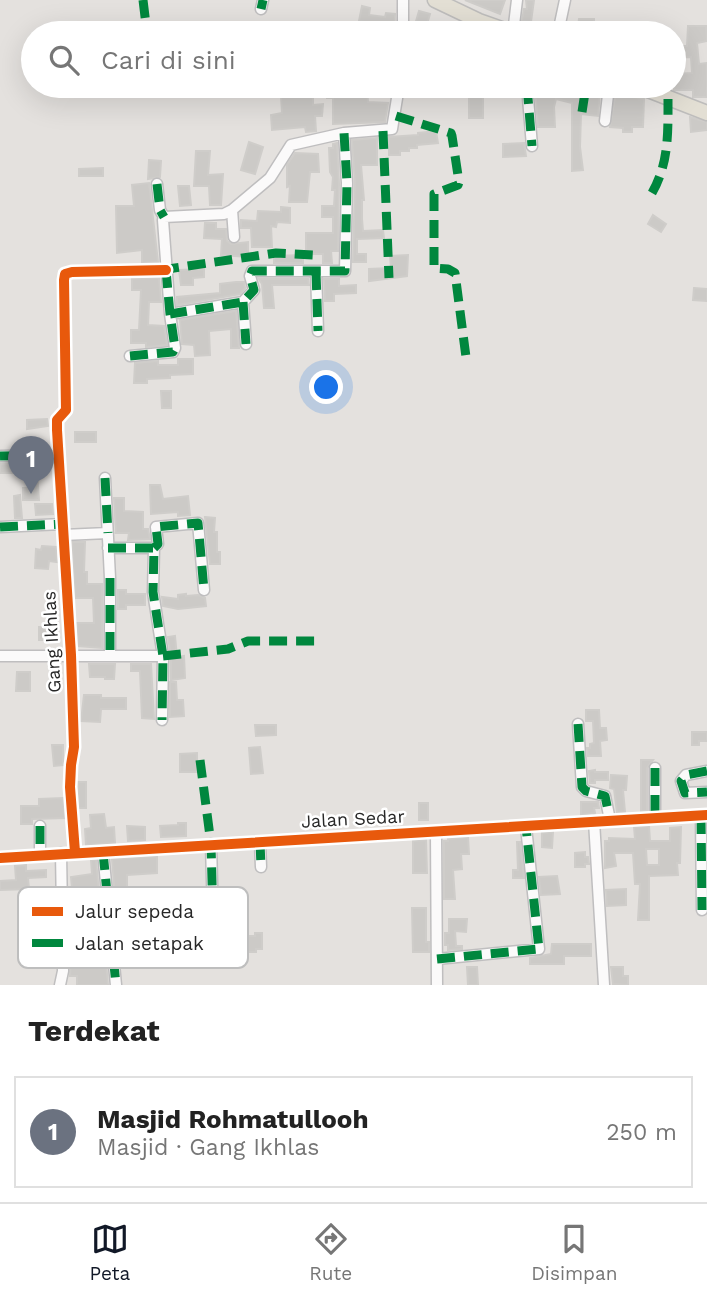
<!DOCTYPE html>
<html lang="id">
<meta charset="utf-8">
<style>
:root{--surface:#fff;--page:#f2f2f2;--text:#222;--muted:#767676;--line:#e0e0e0;--accent:#111827}
body{margin:0;font-family:"Work Sans",sans-serif;background:var(--page);color:var(--text)}
.you{position:absolute;left:327px;top:388px;width:24px;height:24px;margin:-18px;border:5px solid #fff;border-radius:50%;background:#1a73e8;box-shadow:0 0 0 10px #1a73e833}
.badge{display:grid;place-items:center;width:46px;height:46px;border-radius:50%;background:var(--accent);color:#fff;font-size:23px;font-weight:700}
.pin{position:absolute;translate:-50% -58px;filter:drop-shadow(0 2px 4px #0008)}
.pin::after{content:'';position:absolute;top:37px;width:24px;height:21px;background:inherit;clip-path:polygon(0 0,100% 0,50% 100%)}
.list{margin:0;padding:0;list-style:none}
h2{display:flex;justify-content:space-between;align-items:center;height:91px;margin:0;padding:0 28px;font-size:30px}
h2 small{font-size:23px;font-weight:400;color:var(--muted)}
.list li{display:grid;grid-template-columns:46px 1fr auto;gap:21px;align-items:center;box-sizing:border-box;height:112px;margin:0 14px 14px;padding:0 14px;border:2px solid var(--line);border-radius:0px}
.list b{display:block;font-size:26px;white-space:nowrap}
.list p{margin:0;font-size:23px;white-space:nowrap;color:var(--muted)}
.list em{font-size:23px;font-style:normal;color:var(--muted)}
.icon{flex:none;width:38px;height:38px;fill:none;stroke:currentColor;stroke-width:2;stroke-linecap:round;stroke-linejoin:round}
.map{position:relative;flex:none;width:707px;height:985px;overflow:hidden}
.search{position:absolute;background:var(--surface);box-shadow:0 7px 28px #0002;left:21px;right:21px;top:21px;height:77px;display:flex;align-items:center;gap:18px;box-sizing:border-box;padding:0 24px;border-radius:38px;color:var(--muted);font-size:26px}
.sheet{height:217px;background:var(--surface)}
nav{display:flex;justify-content:space-around;align-items:center;box-sizing:border-box;height:98px;border-top:2px solid var(--line);background:var(--surface);font-size:19px;color:var(--muted)}
nav a{display:grid;justify-items:center;gap:4px}
nav .on{color:var(--accent)}
.map>svg:first-child{display:block}
.building{fill:#cccac7;stroke:#cfcdca;stroke-width:2;fill-rule:evenodd}
.lines{fill:none;stroke-linecap:round;stroke-linejoin:round}
.minor-casing{stroke:#bfbebf;stroke-width:13}
.major-casing{stroke:#bebdbc;stroke-width:17}
.minor{stroke:#fbfafa;stroke-width:10}
.major{stroke:#e3dfd4;stroke-width:14}
.quiet{stroke:#00873e;stroke-width:9;stroke-dasharray:18 9;stroke-linecap:butt}
.cycleway-casing{stroke:#fff;stroke-width:15}
.cycleway{stroke:#e8590c;stroke-width:10}
.labels{text-anchor:middle;stroke-width:5;stroke-linejoin:round;paint-order:stroke}
.street-label{font-size:18px;fill:#272727;stroke:#fff}
.key{fill:#fff;stroke:#bebebe;stroke-width:2}
.key-label{font-size:19px;fill:#272727}
</style>
<div class="map">
<svg width="707" height="985" viewBox="0 0 707 985">
<rect width="100%" height="100%" fill="#e4e1de"/>
<path class="building" d="M465,0H505L500,14Z
M526,0H534L531,22L522,21L524,9H527Z
M362,6L370,8L369,15L385,17L386,13L395,14L394,33L371,32L372,23L359,21Z
M419,11L430,14L425,31L414,28Z
M579,19H594V33H583V27L578,26Z
M688,26H706L707,41L697,43L699,64L707,63V97H693V90H674L675,74L692,73L691,57L674,58V46H687Z
M327,86H367L368,102L388,103L385,122L333,124V98H327Z
M469,86H479V89H483V118H469Z
M535,86L562,90L563,86H579L578,88L600,92L598,116L581,114L580,147L583,170L572,171V103L556,99L554,107L555,127H538Z
M617,86L627,89L626,95L644,99L643,127H632V132H623V128L610,127Z
M313,92V105L323,104L322,116H315L316,131L306,132L305,127L272,130L271,115L282,113L281,96Z
M690,117L707,122V130L691,132Z
M436,131L438,143L417,145V148H409V151H400V155H389V137L418,135V133Z
M377,138V165H361L364,200H362V219L363,231L383,230L384,238L357,239V254H366V262H353L355,183L352,140Z
M249,142L263,147L255,174L241,170Z
M337,143L339,183L338,251H331L332,263H323V254H306V233H333V217H322V206H334L335,190H332L333,177L330,172L329,148H333V144Z
M524,143L526,156L503,157V144Z
M196,151H210L208,175L223,174L221,205H210L209,186H194Z
M295,153L318,154L319,172H310L307,202H289L290,186L287,187V165Z
M149,160L161,161L160,177L148,179Z
M103,168V176H79V169Z
M149,183L158,262L142,263V250L117,253L116,206H134L132,185Z
M178,186H189L191,205L180,206Z
M281,207L290,208V223L277,222L276,227L271,226L272,247H252L251,228H241V220L257,221L258,211L281,212Z
M653,215L666,224L661,232L648,224Z
M205,223H216V229H226L227,241L231,244L248,242V257L221,255L222,239L204,238Z
M303,255V263H274V256Z
M408,255L407,276L369,281V269L391,268L390,256Z
M204,269V277L193,278V285H181L179,270Z
M156,278H159L161,302H149L148,325L164,326L167,345L146,347V343H131V330H139L141,290H132V279Z
M259,279H308L309,285H272L274,308H264L262,284Z
M324,279H339V286L356,285V293L334,294V301H325Z
M236,282H244L245,288L240,294L177,305V297L220,293V284Z
M694,288L707,289V301L693,300Z
M236,311L239,348H231V329L209,331L210,355L195,356L194,345L182,344L180,320Z
M178,359H193V374L170,375V378L147,379V383H134L135,363L158,361V365H178Z
M161,391H171V408H162Z
M47,419L48,426L27,429V420Z
M75,432H96V442H75Z
M47,463V471L37,472L39,500H23V488H28V473H0V464Z
M150,485H160L163,499L188,496L190,515L178,516V512L151,514Z
M20,495L22,518H15L14,496Z
M114,498H124V511L143,512V529H148L150,539L128,540L129,533H116Z
M35,504H52L53,514L36,515Z
M205,517L215,518L214,532H217V552H220V564H210Z
M72,542H85L84,572H87V584H102V648L78,646L77,623H94L93,598H75Z
M42,546L56,547L57,562L49,561L48,569L35,568L36,549L41,550Z
M118,590H126V594H145V605H126V609H118Z
M186,594V596L198,595L205,598L206,606L178,609L163,606L162,597L178,599V595Z
M39,627H55V640H39Z
M175,636L177,657L184,656L185,678L171,680V656L168,637Z
M89,664H115L114,679H105V677H90Z
M131,664H151L154,719L142,718L140,671H131Z
M17,672H30V691H16Z
M170,682H176L177,700H183L184,716L170,717Z
M84,695H101V698H126V709H101L100,722L81,721Z
M586,710H599L600,728H606L607,740L600,741L601,756H588L587,748H590V744L594,743L593,721H586Z
M255,725H276V735L256,736Z
M692,732H707V741H699V745H692Z
M52,745H63V765L54,766Z
M260,747L263,773L251,774L249,748Z
M197,753V772H180V754Z
M641,760H653L647,768V811H641Z
M595,770V772H608V780H595V783H590L589,771Z
M611,775L627,776L626,790H623L625,812L617,813L614,789L610,788Z
M78,782H86V808H79Z
M63,798L65,818L32,819V824H21V806H39V799Z
M581,802H598L599,808H594L595,813L581,815Z
M419,803H428V820H419Z
M104,814L106,828L114,827L115,843L86,845L85,829L91,828L90,815Z
M178,823H186V836L161,837L160,826L178,825Z
M127,826L145,827V840L128,841Z
M649,826L650,841H670V828L681,827L680,863H677L678,875L649,876V920H638L640,884H635L633,853H614L616,866L605,868V841H609V838L635,839L634,827ZM646,849H659V865H647Z
M553,832L552,848L542,847V833Z
M468,837L469,854H461L462,869L453,870L455,899H444V841H448V839Z
M426,840L427,873H413V841Z
M517,842H520L524,878H513V870H518Z
M585,852V857H588L589,864H585V867H575V853Z
M157,856V873L127,875V896L115,897L112,859Z
M91,860H96L99,893H83L85,909H88V916L101,915L105,949H91L90,927L70,928V910H74L71,877L92,874Z
M26,865V871L46,870V877L28,878L29,889L0,890V881L16,880L15,866Z
M557,876L560,894L541,895L539,877Z
M626,889V905L607,906L606,890Z
M412,908H426V942H429V952H413Z
M449,919H467L466,932L455,931L456,946H462V949L448,950V945H445V933H449Z
M255,933H262V949H256V952H222V944H240V936H255Z
M552,944H591V956H564V964H530V958L551,954Z
M71,957H86V963L106,962L108,985H77V976H70Z
M467,967H477L478,985H468Z
M611,967H623V976H628V985L613,984Z"/>
<g class="lines">
<defs>
<path id="minor" d="M261,9L263,0
M403,33V0
M513,33L517,0
M558,33L565,0
M527,86L532,146
M605,121L609,86
M157,184L160,210L164,217
M232,210L234,237
M316,272L318,331
M243,302L246,344
M170,314L163,220L164,217L224,214L232,210L270,178L291,145L344,133L392,129L399,86
M130,356L173,352L175,348L170,314L243,302L254,290L250,276L252,271H345L347,183L344,133
M0,456L58,455
M105,478L110,578V656
M0,527L62,524
M63,535L108,533
M108,548H154L153,592L163,656L162,720
M154,548L158,544L156,527L198,523L204,590
M0,656H163
M578,724L582,787L586,791L605,796L610,820
M655,768V818
M707,771L686,775L681,781L685,793L707,792
M701,816L702,910
M594,821L604,985
M40,826V854
M436,832L437,985
M260,842L261,867
M211,844L214,955
M75,852L70,787L71,765L74,747L71,655L57,430V420L66,410L64,280L65,274L72,272L166,270
M103,852L116,985
M0,858L707,815
M437,959L539,949L526,827
M60,985L63,971L61,853"/>
<path id="major" d="M435,0L479,21L513,33
M638,86L707,113"/>
</defs>
<use href="#minor" class="minor-casing"/>
<use href="#major" class="major-casing"/>
<use href="#minor" class="minor"/>
<use href="#major" class="major"/>
<path class="quiet" d="M143,0L147,33
M261,9L263,0
M527,86L532,146
M582,112L586,86
M396,116L451,133L452,136L459,182L458,185L434,194V268L448,269L455,273L466,357
M383,131L389,278
M157,184L160,210L164,217
M652,193C669,163 668,133 668,99
M161,270L276,253L314,255
M166,270L170,314
M316,272L318,331
M243,302L246,344
M130,356L173,352L175,348L170,314L243,302L254,290L250,276L252,271H345L347,183L344,133
M0,456L58,455
M105,478L108,533
M0,527L62,524
M108,548H154L153,592L163,656L162,720
M154,548L158,544L156,527L198,523L204,590
M110,578V656
M163,656L228,649L248,641H322
M578,724L582,787L586,791L605,796L610,820
M200,760L211,844L214,955
M655,768V818
M707,771L686,775L681,781L685,793L707,792
M701,816L702,910
M40,826V854
M260,842L261,867
M103,852L116,985
M437,959L539,949L526,827"/>
<defs>
<path id="cycleway" d="M75,852L70,787L71,765L74,747L71,655L57,430V420L66,410L64,280L65,274L72,272L166,270
M0,858L707,815"/>
</defs>
<use href="#cycleway" class="cycleway-casing"/>
<use href="#cycleway" class="cycleway"/>
</g>
<g class="labels">
<g class="street-label">
<text transform="translate(52 642) rotate(-93)" y="6">Gang Ikhlas</text>
<text transform="translate(353 819) rotate(-3)" y="6">Jalan Sedar</text>
</g>
</g>
<rect x="18" y="887" width="230" height="81" rx="10" class="key"/>
<rect x="32" y="907" width="31" height="9" fill="#e8590c"/>
<rect x="32" y="939" width="31" height="8" fill="#00873e"/>
<g class="key-label">
<text x="75" y="918">Jalur sepeda</text>
<text x="75" y="950">Jalan setapak</text>
</g>
</svg>
<div class="you"></div>
<div class="pin badge" style="left:31px;top:494px;background:#6b7280">1</div>
<div class="search"><svg class="icon" aria-label="search" viewBox="0 0 24 24"><circle cx="10" cy="10" r="6"/><path d="M15 15l6 6"/></svg>Cari di sini</div>
</div>
<section class="sheet">
<h2>Terdekat<small></small></h2>
<ul class="list">
<li><span class="badge" style="background:#6b7280">1</span><div><b>Masjid Rohmatullooh</b><p>Masjid · Gang Ikhlas</p></div><em>250 m</em></li>
</ul>
</section>
<nav>
<a class="on"><svg class="icon" aria-label="map" viewBox="0 0 24 24"><path d="M3 6l6-2 6 2 6-2v14l-6 2-6-2-6 2zM9 4v14M15 6v14"/></svg>Peta</a>
<a><svg class="icon" aria-label="directions" viewBox="0 0 24 24"><path d="M12 3l9 9-9 9-9-9zM9 14v-3h6M13 9l2 2-2 2"/></svg>Rute</a>
<a><svg class="icon" aria-label="saved" viewBox="0 0 24 24"><path d="M7 4h10v16l-5-4-5 4z"/></svg>Disimpan</a>
</nav>
